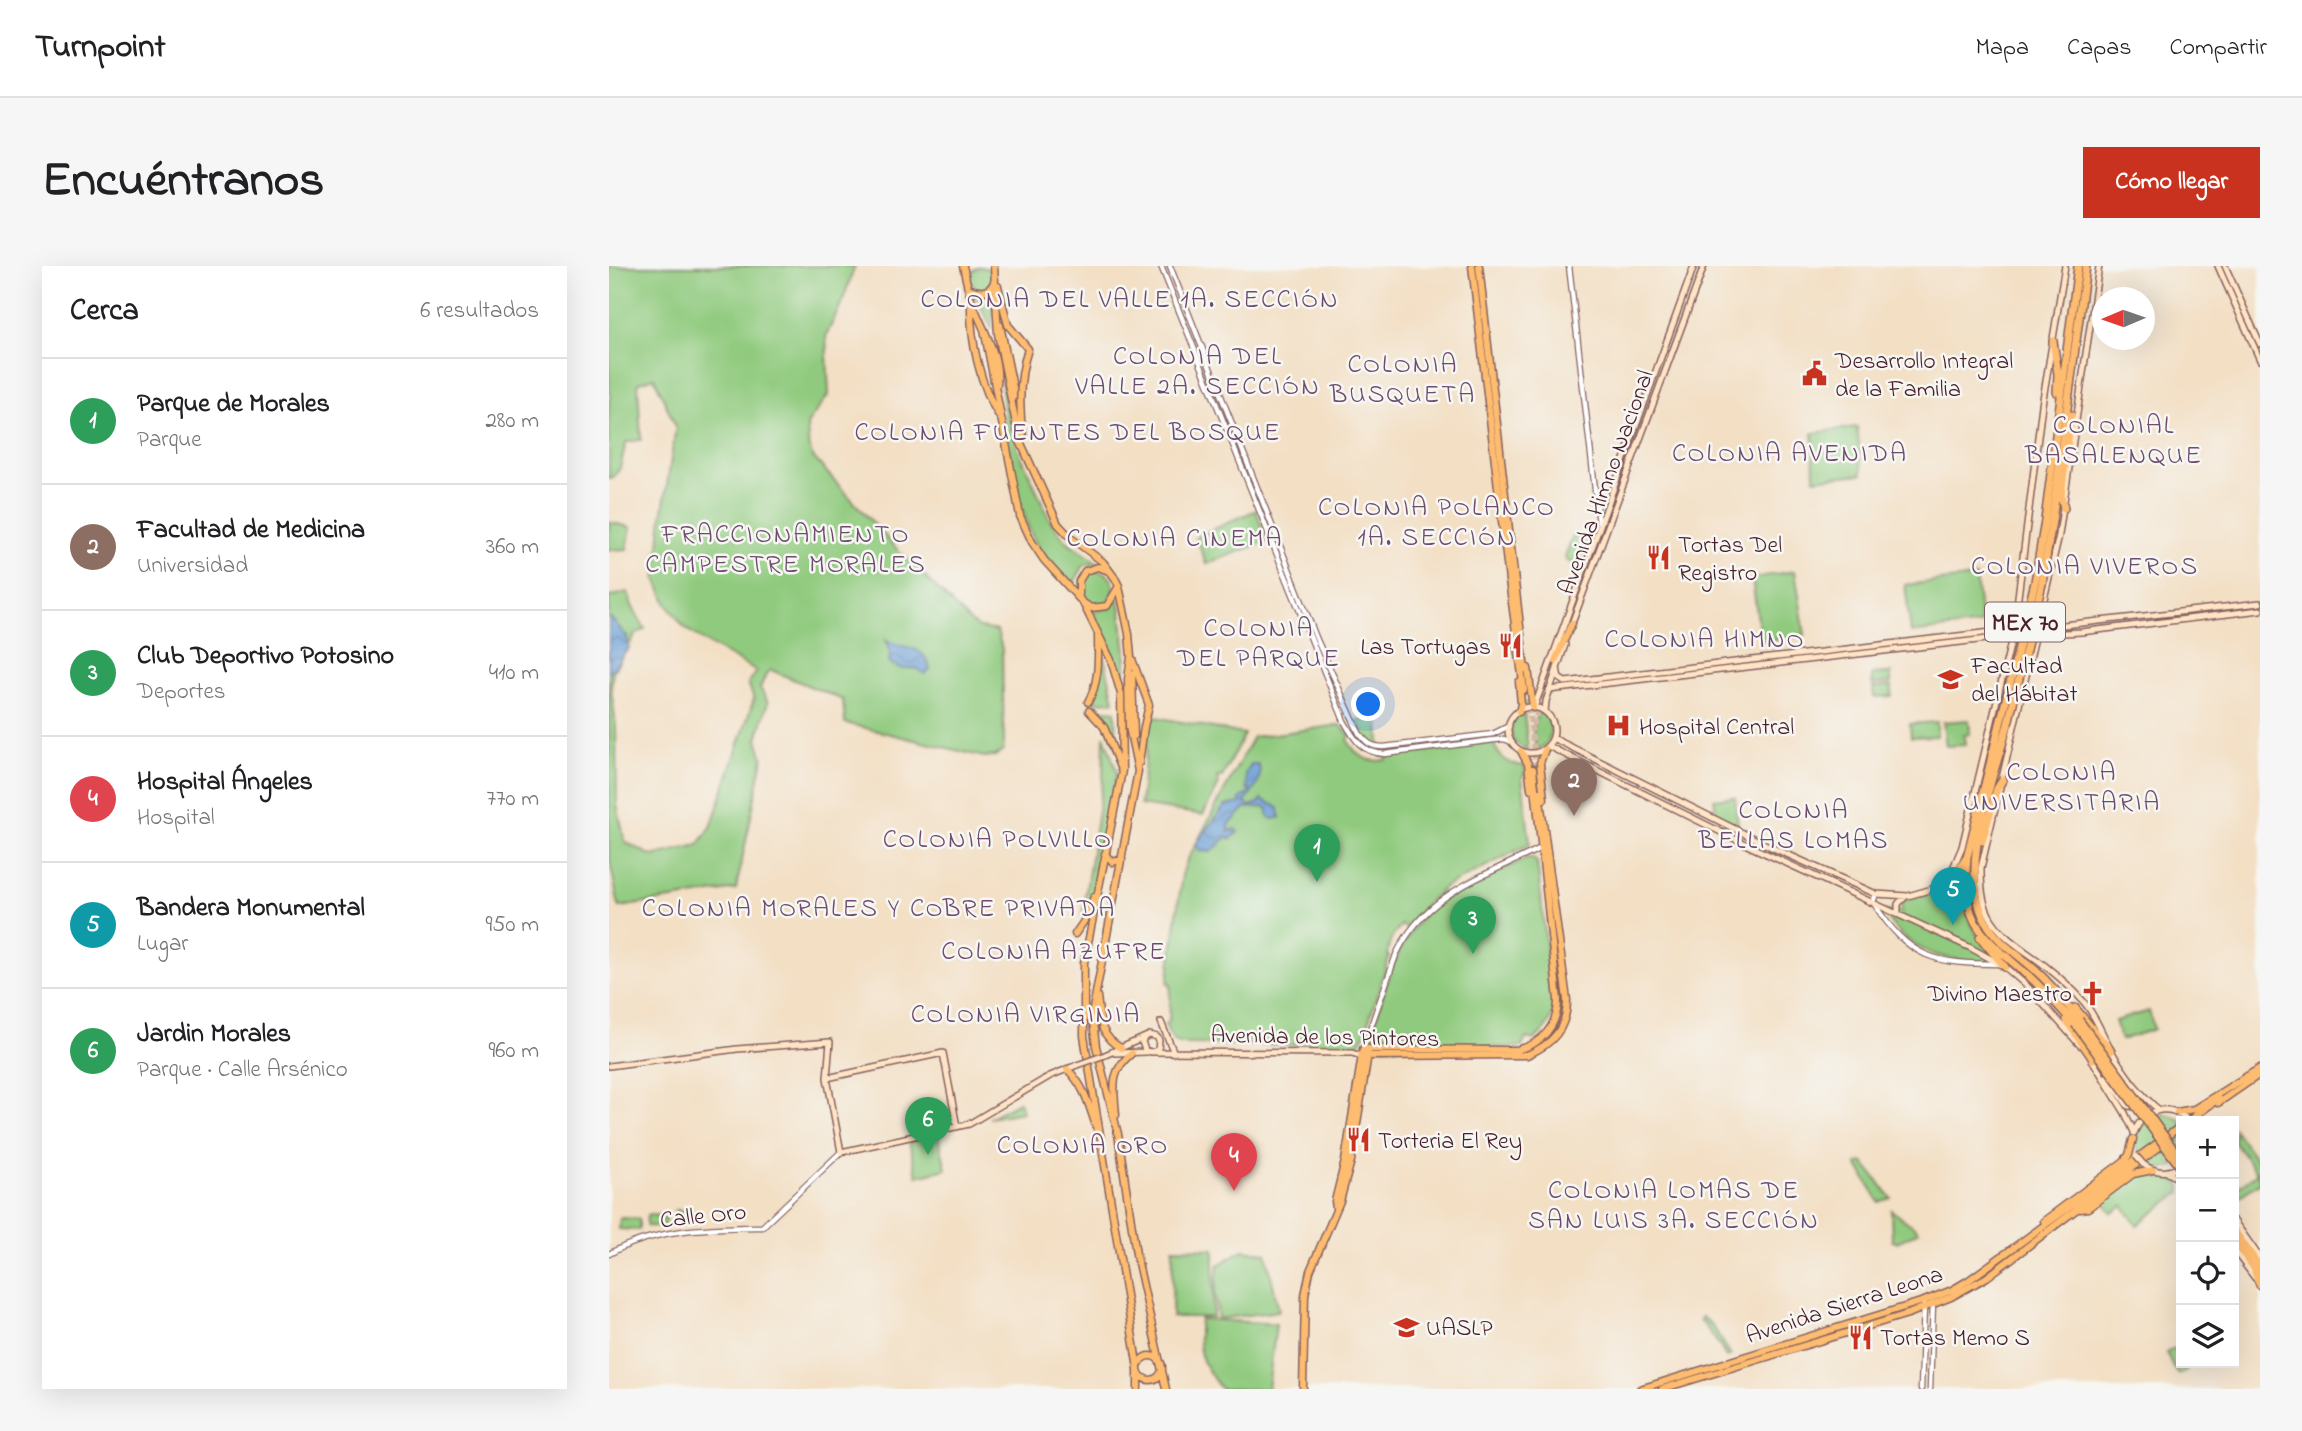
<!DOCTYPE html>
<html lang="es">
<meta charset="utf-8">
<style>
:root{--surface:#fff;--page:#f6f6f6;--text:#202124;--muted:#757577;--line:#e0e0e0;--accent:#c8321e}
body{margin:0;font-family:"Indie Flower",sans-serif;background:var(--page);color:var(--text)}
.controls{position:absolute;right:21px;bottom:21px;display:grid;overflow:hidden;border-radius:0px;box-shadow:0 7px 28px #0002}
.controls button{width:63px;height:63px;display:grid;place-items:center;padding:0;border:0;border-bottom:2px solid var(--line);background:var(--surface);color:var(--text);font:35px sans-serif}
.compass{position:absolute;left:1483px;top:21px;width:63px;height:63px;border-radius:50%;background:var(--surface);box-shadow:0 7px 28px #0002;rotate:268deg}
.you{position:absolute;left:760px;top:439px;width:24px;height:24px;margin:-18px;border:5px solid #fff;border-radius:50%;background:#1a73e8;box-shadow:0 0 0 10px #1a73e833}
.badge{display:grid;place-items:center;width:46px;height:46px;border-radius:50%;background:var(--accent);color:#fff;font-size:23px;font-weight:700}
.pin{position:absolute;translate:-50% -58px;filter:drop-shadow(0 2px 4px #0008)}
.pin::after{content:'';position:absolute;top:37px;width:24px;height:21px;background:inherit;clip-path:polygon(0 0,100% 0,50% 100%)}
.list{margin:0;padding:0;list-style:none}
h2{display:flex;justify-content:space-between;align-items:center;height:91px;margin:0;padding:0 28px;font-size:30px}
h2 small{font-size:23px;font-weight:400;color:var(--muted)}
.list li{display:grid;grid-template-columns:46px 1fr auto;gap:21px;align-items:center;box-sizing:border-box;height:126px;padding:0 28px;border-top:2px solid var(--line)}
.list b{display:block;font-size:26px;white-space:nowrap}
.list p{margin:0;font-size:23px;white-space:nowrap;color:var(--muted)}
.list em{font-size:23px;font-style:normal;color:var(--muted)}
.icon{flex:none;width:38px;height:38px;fill:none;stroke:currentColor;stroke-width:2;stroke-linecap:round;stroke-linejoin:round}
.map{position:relative;flex:none;width:1651px;height:1123px;overflow:hidden;border-radius:0px}
header{display:flex;align-items:center;gap:42px;box-sizing:border-box;height:98px;padding:0 35px;background:var(--surface);border-bottom:2px solid var(--line)}
header strong{font-size:33px}
nav{display:flex;gap:38px;margin-inline-start:auto;font-size:24px}
.intro{display:flex;align-items:center;justify-content:space-between;box-sizing:border-box;height:168px;padding:0 42px}
h1{margin:0;font-size:49px}
.button{padding:18px 32px;border-radius:0px;background:var(--accent);color:#fff;font-size:24px;font-weight:700}
main{display:flex;gap:42px;padding:0 42px}
aside{flex:1;background:var(--surface);border-radius:0px;box-shadow:0 7px 28px #0002}
.map>svg:first-child{display:block}
.green{fill:#90ca7e;stroke:#6d7454;stroke-width:2}
.water{fill:url(#water-waves);stroke:#595e80;stroke-width:2}
.lines{fill:none;stroke-linecap:round;stroke-linejoin:round}
.primary-tunnel{stroke:#d1b9a5;stroke-width:6;stroke-dasharray:6 3;stroke-linecap:butt}
.tertiary-casing{stroke:#856261;stroke-width:7}
.secondary-casing{stroke:#856261;stroke-width:8}
.primary-casing{stroke:#856261;stroke-width:9}
.trunk-casing{stroke:#856261;stroke-width:9}
.motorway-casing{stroke:#856261;stroke-width:10}
.tertiary{stroke:#fff;stroke-width:4.5}
.secondary{stroke:#ffe4c6;stroke-width:5}
.primary{stroke:#febc70;stroke-width:6}
.trunk{stroke:#febc70;stroke-width:6}
.motorway{stroke:#febc70;stroke-width:7}
.secondary-bridge-casing{stroke:#856261;stroke-width:8;stroke-linecap:butt}
.motorway-bridge-casing{stroke:#856261;stroke-width:10;stroke-linecap:butt}
.secondary-bridge{stroke:#ffe4c6;stroke-width:5}
.motorway-bridge{stroke:#febc70;stroke-width:7}
.labels{text-anchor:middle;stroke-width:5;stroke-linejoin:round;paint-order:stroke}
.shield{fill:#f6f6f2;stroke:#7e6067;stroke-width:2}
.shield-label{font-size:23px;font-weight:bold;fill:#4a1f2b}
.poi-label{font-size:24px;fill:#4a1f2b;stroke:#f6f6f2;text-anchor:start}
.street-label{font-size:24px;fill:#4a1f2b;stroke:#f6f6f2}
.neighbourhood-label{font-size:26px;letter-spacing:2px;fill:#6f4c6e;stroke:#f6f6f2}
</style>
<header>
<strong>Turnpoint</strong>
<nav><a>Mapa</a><a>Capas</a><a>Compartir</a></nav>
</header>
<div class="intro"><h1>Encuéntranos</h1><a class="button">Cómo llegar</a></div>
<main>
<aside>
<h2>Cerca<small>6 resultados</small></h2>
<ul class="list">
<li><span class="badge" style="background:#2e9e5b">1</span><div><b>Parque de Morales</b><p>Parque</p></div><em>280 m</em></li>
<li><span class="badge" style="background:#8d6e63">2</span><div><b>Facultad de Medicina</b><p>Universidad</p></div><em>360 m</em></li>
<li><span class="badge" style="background:#2e9e5b">3</span><div><b>Club Deportivo Potosino</b><p>Deportes</p></div><em>410 m</em></li>
<li><span class="badge" style="background:#e0444e">4</span><div><b>Hospital Ángeles</b><p>Hospital</p></div><em>770 m</em></li>
<li><span class="badge" style="background:#0f9aa8">5</span><div><b>Bandera Monumental</b><p>Lugar</p></div><em>950 m</em></li>
<li><span class="badge" style="background:#2e9e5b">6</span><div><b>Jardin Morales</b><p>Parque · Calle Arsénico</p></div><em>960 m</em></li>
</ul>
</aside>
<div class="map">
<svg width="1651" height="1123" viewBox="0 0 1651 1123">
<defs>
<pattern id="water-waves" width="16" height="10" patternUnits="userSpaceOnUse" patternTransform="scale(1.75)"><rect width="16" height="10" fill="#689dd5"/><path d="M0 5q4-4 8 0t8 0" fill="none" stroke="#587fad"/></pattern>
</defs>
<rect width="100%" height="100%" fill="#f6f6f2"/>
<filter id="ink" filterUnits="userSpaceOnUse"><feTurbulence type="fractalNoise" baseFrequency=".0143" numOctaves="2"/><feDisplacementMap in="SourceGraphic" scale="14" xChannelSelector="R" yChannelSelector="G"/><feConvolveMatrix kernelMatrix="1 2 1 2 8 2 1 2 1" color-interpolation-filters="sRGB"/></filter>
<filter id="wash" filterUnits="userSpaceOnUse"><feTurbulence type="fractalNoise" baseFrequency=".00686" numOctaves="4" result="noise"/><feDisplacementMap in="SourceGraphic" scale="28" xChannelSelector="R" yChannelSelector="G"/><feGaussianBlur stdDeviation="1.57" result="paint"/><feColorMatrix in="noise" values="0 0 0 0 0 0 0 0 0 0 0 0 0 0 0 0 0 1.4 0 .05"/><feComposite in="paint" operator="in"/></filter>
<g filter="url(#wash)">
<rect width="100%" height="100%" fill="#f3dfc4"/>
<path class="green" d="M0,0H246L233,36L217,70L220,128L198,158L199,175L203,190L286,281L359,354L370,362L388,365L393,383L395,475L394,485L386,490L375,491L236,457L234,434L162,404L157,408L151,422L159,436L148,473L154,492L127,623L10,641L0,590V331L19,326L23,340L36,363L27,368L4,406L2,422L7,460L8,539L16,576L43,590L89,579L102,561L145,433L139,417L148,405L95,375L75,361L58,338L47,312L52,258L67,161L45,111L29,117L32,174L17,176L11,202L4,212H0V134L2,130L0,122Z
M361 12a11 11 0 1 1 22 0a11 11 0 1 1-22 0Z
M384,25L383,63L366,28L374,29Z
M392,115H394L407,179L441,254L456,274L490,298L475,299L464,318C454,308 441,299 433,287C405,248 396,163 392,115Z
M1248,161L1253,208L1205,213L1204,167Z
M647,244L658,275L597,298L587,271Z
M0,256L22,261L18,283L0,284Z
M964,270L976,274V277L969,296L965,298L957,294L956,291Z
M1186,305L1196,369L1152,376L1143,312Z
M471 322a17 17 0 1 1 34 0a17 17 0 1 1-34 0Z
M1367,311L1372,358L1302,367L1296,319Z
M510,330L517,386L515,419L484,345L502,342Z
M493,382L505,435L484,436L491,410Z
M1282,407V417L1263,418V408Z
M1283,420V430L1265,431L1264,421Z
M488,443L506,445L508,484L495,452Z
M929,445C943,452 945,466 937,479L927,484L924,463Z
M915,446L919,484H918L904,475C900,463 903,451 915,446Z
M541,450L635,468L613,511H608L610,518L594,549L531,539Z
M770,452L771,480L761,477L747,455Z
M1360,454L1361,468L1355,469L1356,479L1337,480L1334,456Z
M1328,456V470L1302,471L1301,458Z
M731,459L741,469L739,475C748,491 759,497 777,494L778,490L884,476C890,492 898,498 915,500L916,508L913,511L921,578L836,621L815,640L797,662L792,659L782,673L778,687L780,691L755,770L749,779L571,778L563,773L556,758L560,755L562,718L559,717L573,609L577,597L644,471Z
M495,469L508,506L485,625L473,650L494,513Z
M1126,531L1129,560L1107,548L1105,533Z
M918,592H924L928,596L944,739C945,754 936,765 925,774L917,772L913,781H773L763,775V769C774,729 785,681 814,650C842,623 884,609 918,592Z
M1355,598C1347,636 1363,669 1390,696C1342,697 1300,690 1274,645L1293,646L1292,638L1294,635C1327,625 1337,632 1355,598Z
M1540,745L1545,763L1512,774L1506,755Z
M410,836L414,846L380,852Z
M1553,848L1562,849L1573,855L1572,896C1534,922 1504,860 1553,848Z
M1625,863L1651,899V905L1648,907L1651,916L1625,934V924L1648,907L1625,876Z
M329,868L337,903L308,910L300,875Z
M1254,896L1282,932L1270,936L1248,898Z
M1530,907L1567,913L1572,920V926L1528,959L1514,940L1503,947L1494,935Z
M66,944L85,946L84,957L65,955Z
M1282,944L1308,963L1309,966L1288,976L1283,975Z
M38,949L57,950L56,961L37,960Z
M11,952L30,953V964L10,963Z
M564,982L605,983L604,1051H563Z
M634,984L657,987L670,1045L609,1053L606,1027L609,999Z
M1093,1051L1102,1058L1122,1089L1117,1091C1110,1077 1101,1066 1091,1054Z
M591,1053L667,1058L659,1123H612C592,1097 587,1086 591,1053Z
M1566,1082L1578,1105L1569,1108L1557,1087Z"/>
<path class="water" d="M2,352L18,371L20,382L0,407V353Z
M277,374C297,385 314,376 321,403L316,408L307,402L293,403L280,397L281,383Z
M642,498H649C655,514 645,524 636,536L640,540L650,537L652,533C658,537 664,538 670,542L671,552L663,553L659,550V543L655,541L636,542L620,559V565L626,563L629,566L622,573L618,571L602,586L590,585L587,578L616,540L631,537V532L640,527L641,523H638L637,508Z"/>
</g>
<g filter="url(#ink)">
<g class="lines">
<path class="primary-tunnel" d="M918,424L927,503
M924,459L946,395"/>
<defs>
<path id="tertiary" d="M552,0L735,455C745,473 753,487 776,488L885,474L895,473L903,476
M561,0L708,374L750,467C758,477 762,481 775,481L884,468L900,460
M960,0L990,258
M1267,628L1264,636C1300,693 1326,698 1390,698
M754,783L787,689C816,627 874,611 932,582
M0,988C46,962 101,962 153,961L232,886
M1312,1123L1315,1039
M1321,1123L1324,1037"/>
<path id="secondary" d="M1490,0L1450,269L1372,602C1372,621 1373,638 1383,654C1397,675 1416,684 1435,699C1449,710 1463,722 1474,735C1488,751 1493,769 1503,786C1515,807 1532,829 1550,844
M1609,0L1651,94
M1616,0L1651,78
M962,360L1095,0
M1428,362L1651,337
M1390,365L1406,343
M948,402L950,412L956,416L1408,363
M940,424L1404,370L1472,366L1651,344
M899 464a23 23 0 1 1 46 0a23 23 0 1 1-46 0Z
M925,442L1085,0
M936,446L937,435L956,379
M944,472L1162,581L1267,628L1299,630L1330,621L1342,607L1353,581L1405,363L1433,139L1456,0
M939,480L1138,579L1362,682L1396,701L1418,720L1471,779
M1289,648V638L1296,631
M552,756L565,787
M544,786L743,787L752,790
M506,787L538,786
M496,789L541,769L548,771L550,774L549,784L542,786L536,784L533,776L535,772
M1482,792L1516,847L1525,866
M0,800L128,783L221,776L218,812L232,886L360,858L441,810L468,799
M1498,810L1519,840L1528,841
M218,812L334,787L348,861
M1525,867C1534,844 1558,836 1578,853
M1534,898C1546,907 1559,908 1572,900
M1559,907L1572,914
M1625,955L1651,992
M1625,984L1646,1012"/>
<path id="primary" d="M354,0C357,13 359,26 364,38C374,65 391,88 388,118
M385,0L389,68L410,173L449,258L462,272L494,296L506,312L510,320L520,368L522,391L519,413L520,461L529,505L483,748L487,780L509,868L527,988L557,1123
M863,0L900,315L915,424
M870,0L916,404
M389,20L399,59L419,83C410,110 410,143 414,171
M359,22C371,27 382,28 386,13
M362,37C361,75 371,121 392,153
M391,59L404,121V131
M375,63L411,250L423,276L435,294L474,337L502,394L512,428L513,505L475,697V770L529,1103V1123
M470,329V315L476,305L489,301L500,305
M476,338L482,342L498,340L510,320
M523,393L540,439L535,461L530,497
M946,395L963,357
M919,402L924,442
M523,408L525,470
M479,436C491,415 489,392 489,368
M480,445L495,461L512,504
M910,446L912,438L910,416
M912,485L919,498L922,523
M935,533L931,497L936,483
M496,588L504,596L513,593
M466,668L475,655L485,631
M488,730C491,753 490,770 512,782
M752,790L918,789C944,778 958,762 958,734L930,526
M458,803C476,820 480,840 488,863
M507,849C505,822 500,806 523,787
M727,943L726,935L736,895L754,783L907,784C933,779 949,759 949,734L924,503
M529 1102a12 12 0 1 1 24 0a12 12 0 1 1-24 0Z
M694,1123L696,1029L701,1005L731,935L742,895L759,788"/>
<path id="trunk" d="M1609,837L1651,808
M1568,846L1585,843L1651,802
M1579,855L1609,833
M1471,943L1479,942L1524,908L1544,904
M1435,955L1515,895L1520,889L1524,873
M1031,1123L1315,1035L1343,1024L1360,1014L1572,860
M1053,1123L1299,1048L1342,1031L1378,1011L1557,876"/>
<path id="motorway" d="M1444,75L1449,108L1448,126
M1455,242L1452,230L1462,149
M1436,254L1469,0
M1443,255L1477,0
M1391,458L1358,591C1351,659 1374,670 1421,711C1437,726 1451,742 1466,758
M1399,458C1384,514 1345,609 1380,661C1391,678 1410,689 1424,702C1442,718 1456,735 1470,754
M1373,575L1388,523L1394,513
M1330,621L1344,614L1356,594
M1371,671L1396,701
M1466,742L1502,785
M1457,754L1484,793
M1625,965L1651,1001
M1625,974L1651,1010
M1646,1006L1651,1019"/>
</defs>
<use href="#tertiary" class="tertiary-casing"/>
<use href="#secondary" class="secondary-casing"/>
<use href="#primary" class="primary-casing"/>
<use href="#trunk" class="trunk-casing"/>
<use href="#motorway" class="motorway-casing"/>
<use href="#tertiary" class="tertiary"/>
<use href="#secondary" class="secondary"/>
<use href="#primary" class="primary"/>
<use href="#trunk" class="trunk"/>
<use href="#motorway" class="motorway"/>
<defs>
<path id="secondary-bridge" d="M468,799L496,789
M1578,853L1579,855
M1527,890L1534,898"/>
<path id="motorway-bridge" d="M1391,458L1426,316L1436,254
M1399,458L1433,318L1443,255
M1470,754L1572,893
M1466,758L1572,902"/>
</defs>
<use href="#secondary-bridge" class="secondary-bridge-casing"/>
<use href="#motorway-bridge" class="motorway-bridge-casing"/>
<use href="#secondary-bridge" class="secondary-bridge"/>
<use href="#motorway-bridge" class="motorway-bridge"/>
</g>
</g>
<defs>
<symbol id="civic-bare" viewBox="-9 -9 18 18"><path d="M-.6-6.5H3V-4.5H.6V-3L4-1V1h2V6H-6V1h2V-1L-.6-3ZM-1.2 2.5V6h2.4V2.5Z" fill="#c8321e" stroke="#f6f6f2" stroke-width="2.5" paint-order="stroke"/></symbol>
<symbol id="restaurant-bare" viewBox="-9 -9 18 18"><path d="M-5-6h1v4h1v-4h1v4h1v-4h1v5L-1.5 .5V6h-2V.5L-5-1ZM5-6V6H3V1.5H1.5Q1.5-4 5-6Z" fill="#c8321e" stroke="#f6f6f2" stroke-width="2.5" paint-order="stroke"/></symbol>
<symbol id="university-bare" viewBox="-9 -9 18 18"><path d="M0-5L7-2L0 1L-7-2ZM-4 1L0 2.5L4 1V4Q0 6-4 4Z" fill="#c8321e" stroke="#f6f6f2" stroke-width="2.5" paint-order="stroke"/></symbol>
<symbol id="hospital-bare" viewBox="-9 -9 18 18"><path d="M-5-5h3v3.5h4V-5h3V5h-3V1.5h-4V5h-3Z" fill="#c8321e" stroke="#f6f6f2" stroke-width="2.5" paint-order="stroke"/></symbol>
<symbol id="church-bare" viewBox="-9 -9 18 18"><path d="M-1.2-6h2.4v3.5h3.3v2.4h-3.3V6h-2.4V-.1h-3.3v-2.4h3.3Z" fill="#c8321e" stroke="#f6f6f2" stroke-width="2.5" paint-order="stroke"/></symbol>
</defs>
<g fill-rule="evenodd">
<use href="#civic-bare" x="1188" y="90" width="35" height="35"/>
<use href="#restaurant-bare" x="1032" y="274" width="35" height="35"/>
<use href="#restaurant-bare" x="884" y="362" width="35" height="35"/>
<use href="#university-bare" x="1324" y="396" width="35" height="35"/>
<use href="#hospital-bare" x="992" y="442" width="35" height="35"/>
<use href="#church-bare" x="1466" y="710" width="35" height="35"/>
<use href="#restaurant-bare" x="732" y="856" width="35" height="35"/>
<use href="#university-bare" x="780" y="1044" width="35" height="35"/>
<use href="#restaurant-bare" x="1234" y="1054" width="35" height="35"/>
</g>
<g class="labels">
<rect class="shield" x="1376" y="336.5" width="80" height="39" rx="5"/>
<g class="shield-label">
<text x="1416" y="364">MEX 70</text>
</g>
<g class="poi-label">
<text x="1226" y="102">Desarrollo Integral<tspan x="1226" dy="28">de la Familia</tspan></text>
<text x="1069" y="286">Tortas Del<tspan x="1069" dy="28">Registro</tspan></text>
<text x="882" y="388" text-anchor="end">Las Tortugas</text>
<text x="1362" y="407">Facultad<tspan x="1362" dy="28">del Hábitat</tspan></text>
<text x="1030" y="468">Hospital Central</text>
<text x="1463" y="735" text-anchor="end">Divino Maestro</text>
<text x="769" y="882">Torteria El Rey</text>
<text x="817" y="1069">UASLP</text>
<text x="1271" y="1079">Tortas Memo S</text>
</g>
<g class="street-label">
<text transform="translate(996 216) rotate(-70)" y="8">Avenida Himno Nacional</text>
<text transform="translate(716 770) rotate(1)" y="8">Avenida de los Pintores</text>
<text transform="translate(94 949) rotate(-6)" y="8">Calle Oro</text>
<text transform="translate(1235 1038) rotate(-18)" y="8">Avenida Sierra Leona</text>
</g>
<g class="neighbourhood-label">
<text x="521" y="41">COLONIA DEL VALLE 1A. SECCIÓN</text>
<text x="589" y="98">COLONIA DEL<tspan x="589" dy="30">VALLE 2A. SECCIÓN</tspan></text>
<text x="794" y="106">COLONIA<tspan x="794" dy="30">BUSQUETA</tspan></text>
<text x="1505" y="167">COLONIAL<tspan x="1505" dy="30">BASALENQUE</tspan></text>
<text x="459" y="174">COLONIA FUENTES DEL BOSQUE</text>
<text x="1181" y="195">COLONIA AVENIDA</text>
<text x="828" y="249">COLONIA POLANCO<tspan x="828" dy="30">1A. SECCIÓN</tspan></text>
<text x="177" y="276">FRACCIONAMIENTO<tspan x="177" dy="30">CAMPESTRE MORALES</tspan></text>
<text x="566" y="280">COLONIA CINEMA</text>
<text x="1476" y="308">COLONIA VIVEROS</text>
<text x="650" y="370">COLONIA<tspan x="650" dy="30">DEL PARQUE</tspan></text>
<text x="1096" y="381">COLONIA HIMNO</text>
<text x="1453" y="514">COLONIA<tspan x="1453" dy="30">UNIVERSITARIA</tspan></text>
<text x="1185" y="552">COLONIA<tspan x="1185" dy="30">BELLAS LOMAS</tspan></text>
<text x="389" y="581">COLONIA POLVILLO</text>
<text x="270" y="650">COLONIA MORALES Y COBRE PRIVADA</text>
<text x="445" y="693">COLONIA AZUFRE</text>
<text x="417" y="756">COLONIA VIRGINIA</text>
<text x="474" y="887">COLONIA ORO</text>
<text x="1065" y="932">COLONIA LOMAS DE<tspan x="1065" dy="30">SAN LUIS 3A. SECCIÓN</tspan></text>
</g>
</g>
</svg>
<div class="controls">
<button>+</button>
<button>−</button>
<button><svg class="icon" aria-label="locate" viewBox="0 0 24 24"><circle cx="12" cy="12" r="6"/><path d="M12 2v4M12 18v4M2 12h4M18 12h4"/></svg></button>
<button><svg class="icon" aria-label="layers" viewBox="0 0 24 24"><path d="M12 4l9 5-9 5-9-5zM3 14l9 5 9-5"/></svg></button>
</div>
<svg class="compass" viewBox="-18 -18 36 36"><path d="M0-13l5 13h-10z" fill="#e53935"/><path d="M0 13l5-13h-10z" fill="#757577"/></svg>
<div class="you"></div>
<div class="pin badge" style="left:708px;top:616px;background:#2e9e5b">1</div>
<div class="pin badge" style="left:965px;top:550px;background:#8d6e63">2</div>
<div class="pin badge" style="left:864px;top:688px;background:#2e9e5b">3</div>
<div class="pin badge" style="left:625px;top:925px;background:#e0444e">4</div>
<div class="pin badge" style="left:1344px;top:659px;background:#0f9aa8">5</div>
<div class="pin badge" style="left:319px;top:889px;background:#2e9e5b">6</div>
</div>
</main>
